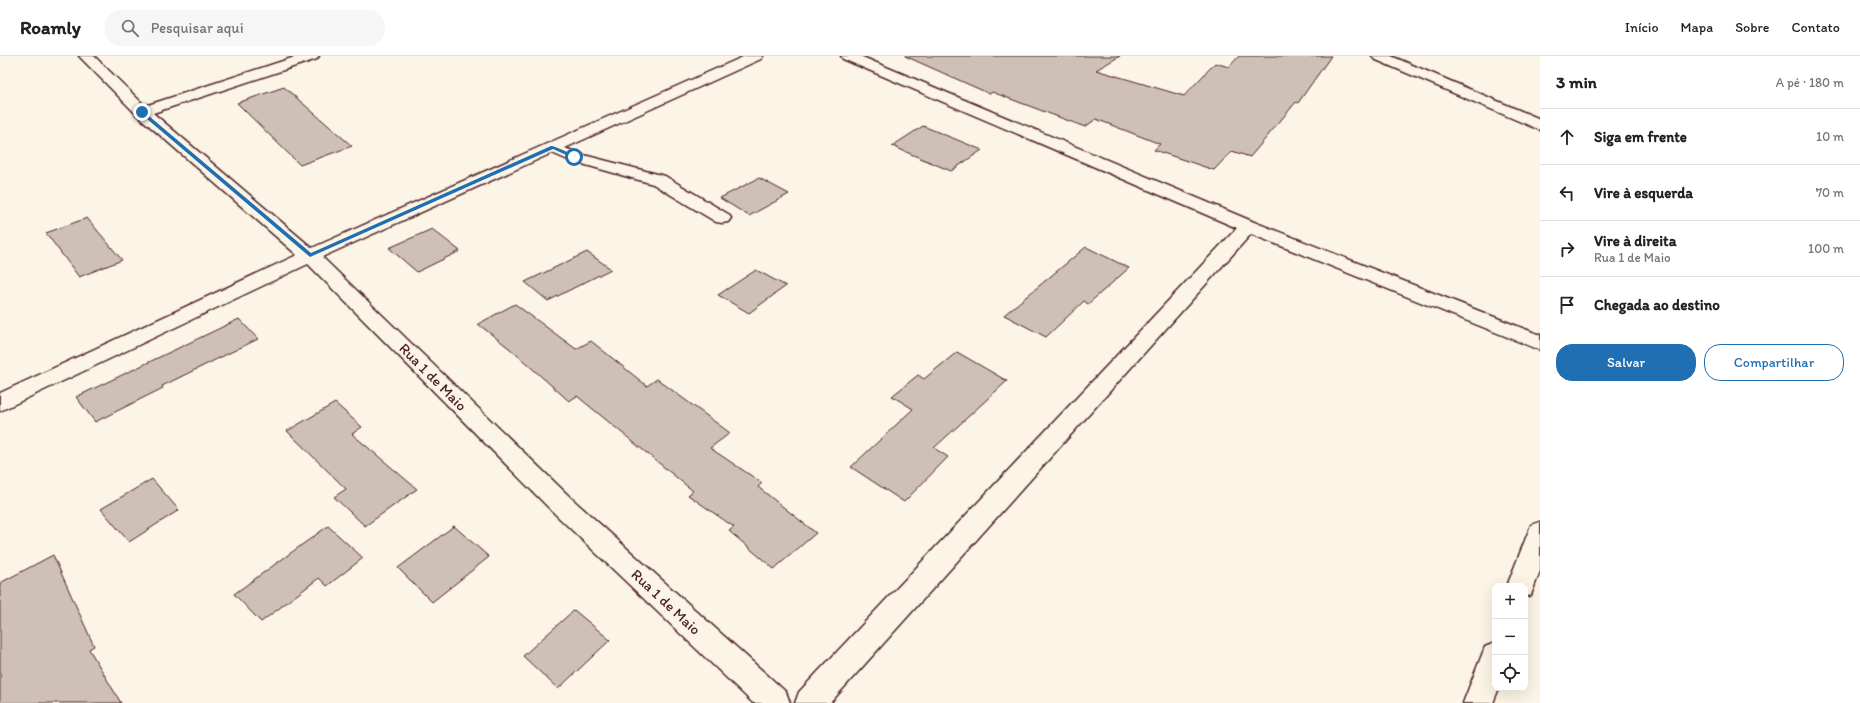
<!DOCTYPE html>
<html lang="pt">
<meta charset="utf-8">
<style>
:root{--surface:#fff;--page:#f6f6f6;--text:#222;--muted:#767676;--line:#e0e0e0;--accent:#1f6fb2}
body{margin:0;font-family:Itim,sans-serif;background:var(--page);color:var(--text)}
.controls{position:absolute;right:12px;bottom:12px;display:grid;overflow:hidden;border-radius:8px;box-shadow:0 4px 16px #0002}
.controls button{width:36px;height:36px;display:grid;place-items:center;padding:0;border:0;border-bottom:1px solid var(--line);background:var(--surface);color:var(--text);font:20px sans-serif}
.stop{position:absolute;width:12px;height:12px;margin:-9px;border:3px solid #1f6fb2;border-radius:50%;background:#fff}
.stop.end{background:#1f6fb2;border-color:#fff;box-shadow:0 1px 4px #0008}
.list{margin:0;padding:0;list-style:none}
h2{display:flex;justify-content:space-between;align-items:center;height:52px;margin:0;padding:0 16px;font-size:17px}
h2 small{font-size:13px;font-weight:400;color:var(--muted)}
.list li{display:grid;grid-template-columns:26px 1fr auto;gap:12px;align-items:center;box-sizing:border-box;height:56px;padding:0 16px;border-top:1px solid var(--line)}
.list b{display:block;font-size:15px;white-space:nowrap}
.list p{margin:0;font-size:13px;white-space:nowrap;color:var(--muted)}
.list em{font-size:13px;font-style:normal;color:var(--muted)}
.actions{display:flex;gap:8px;padding:12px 16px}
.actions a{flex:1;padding:9px 0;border:1px solid var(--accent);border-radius:16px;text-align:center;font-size:14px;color:var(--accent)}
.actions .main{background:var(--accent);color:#fff}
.icon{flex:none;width:22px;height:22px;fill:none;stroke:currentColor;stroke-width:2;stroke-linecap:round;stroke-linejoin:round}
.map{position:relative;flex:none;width:1540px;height:647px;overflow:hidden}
header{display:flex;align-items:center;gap:24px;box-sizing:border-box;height:56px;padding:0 20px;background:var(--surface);border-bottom:1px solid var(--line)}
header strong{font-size:19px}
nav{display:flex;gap:22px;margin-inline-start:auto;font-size:14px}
.search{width:280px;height:36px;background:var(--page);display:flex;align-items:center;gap:10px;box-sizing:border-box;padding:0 14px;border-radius:16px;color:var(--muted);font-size:15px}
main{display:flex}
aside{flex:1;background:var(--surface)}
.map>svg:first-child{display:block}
.building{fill:#cfc0b7;stroke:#4a1f2b}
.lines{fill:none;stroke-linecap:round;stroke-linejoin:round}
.minor-casing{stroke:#4a1f2b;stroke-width:3}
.major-casing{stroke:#4a1f2b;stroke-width:3}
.minor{fill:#fcf5e5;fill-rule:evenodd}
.major{fill:#fcf5e5;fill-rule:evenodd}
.route{fill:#1f6fb2}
.labels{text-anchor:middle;stroke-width:3;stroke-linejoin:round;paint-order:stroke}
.street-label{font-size:15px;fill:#4a1f2b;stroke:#fcf5e5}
</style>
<header>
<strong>Roamly</strong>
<div class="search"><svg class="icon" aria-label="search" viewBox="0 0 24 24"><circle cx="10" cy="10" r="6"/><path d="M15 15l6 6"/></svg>Pesquisar aqui</div>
<nav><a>Início</a><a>Mapa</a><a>Sobre</a><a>Contato</a></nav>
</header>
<main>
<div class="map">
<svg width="1540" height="647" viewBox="0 0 1540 647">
<rect width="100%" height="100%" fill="#fcf5e5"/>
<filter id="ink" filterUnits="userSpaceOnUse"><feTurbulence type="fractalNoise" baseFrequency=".025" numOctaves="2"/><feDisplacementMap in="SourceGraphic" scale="8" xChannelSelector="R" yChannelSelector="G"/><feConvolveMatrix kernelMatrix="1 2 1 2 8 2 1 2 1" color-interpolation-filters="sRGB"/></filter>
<g filter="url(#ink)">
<path class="building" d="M905,0H1120L1096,14L1184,40L1215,7L1229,11L1239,0H1331L1298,47L1296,46L1250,101L1232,95L1214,114L1154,94L1160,88L1096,63L1085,71L992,36L990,38Z
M284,31L352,90L300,109L237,47Z
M923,70L982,94L951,115L892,90Z
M759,122L789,138L749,160L720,142Z
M87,162L122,204L79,221L46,177Z
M432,173L460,195L417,216L389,192Z
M1086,191L1129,212L1088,248L1084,245L1046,281L1004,259Z
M587,196L611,213L548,245L525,226Z
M756,214L786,230L749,257L718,239Z
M515,248L576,293L591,285L647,330L657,323L730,377L710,392L762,427L758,431L816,477L774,513L729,475L734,471L688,439L693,435L577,340L569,345L509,292L478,268Z
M239,263L258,283L162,330L163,332L95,366L76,341Z
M957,296L1007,325L934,392L948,401L904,446L851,411L913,353L892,340L918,319L924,323Z
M335,347L362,371L352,378L417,433L365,470L334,441L346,433L287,375Z
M152,423L179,454L129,486L101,453Z
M328,470L363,502L327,530L319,522L261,566L234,538Z
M454,470L489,501L432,546L398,512Z
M53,499L94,590L89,593L121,647H0V527Z
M574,554L610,584L558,633L523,600Z"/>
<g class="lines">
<defs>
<path id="minor" d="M79,0H94L145,50L298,0H319L317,3L153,57L312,192L745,0H763L761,3L565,92L580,98L665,120L728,158L731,162L728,166L722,167L716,166L653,128L568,104L552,97L322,201L570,441L786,636L790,647H753L552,455L308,208L0,355V337L297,199L137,59Z
M841,0H860L1254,166L1540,279V294L1251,178L830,647H795L799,636L1237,172L843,3Z
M1540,466V515L1531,539L1525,541V530H1507L1531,469Z
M1495,587V632H1499L1493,647H1463L1485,591Z"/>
<path id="major" d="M1372,0H1391L1540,63V74L1374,3Z"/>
</defs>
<use href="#minor" class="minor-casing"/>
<use href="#major" class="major-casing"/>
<use href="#minor" class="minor"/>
<use href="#major" class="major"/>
</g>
</g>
<path class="route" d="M140,55H143L311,197L551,90C555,90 572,98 577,101L573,102L553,93L310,201L140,57Z"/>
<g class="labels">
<g class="street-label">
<text transform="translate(433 321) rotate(45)" y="5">Rua 1 de Maio</text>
<text transform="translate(666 546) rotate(43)" y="5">Rua 1 de Maio</text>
</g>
</g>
</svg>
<div class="controls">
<button>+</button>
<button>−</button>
<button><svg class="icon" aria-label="locate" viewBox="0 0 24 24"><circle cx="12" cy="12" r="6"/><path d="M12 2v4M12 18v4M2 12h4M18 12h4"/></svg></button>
</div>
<div class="stop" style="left:574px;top:101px"></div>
<div class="stop end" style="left:142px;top:56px"></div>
</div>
<aside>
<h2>3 min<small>A pé · 180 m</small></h2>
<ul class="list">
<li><svg class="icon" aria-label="ahead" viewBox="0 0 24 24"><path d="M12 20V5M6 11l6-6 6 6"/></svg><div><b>Siga em frente</b></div><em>10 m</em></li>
<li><svg class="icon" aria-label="left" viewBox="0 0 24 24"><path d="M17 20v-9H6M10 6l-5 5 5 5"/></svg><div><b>Vire à esquerda</b></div><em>70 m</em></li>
<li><svg class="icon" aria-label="right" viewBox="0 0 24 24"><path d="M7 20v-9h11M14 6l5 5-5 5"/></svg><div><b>Vire à direita</b><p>Rua 1 de Maio</p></div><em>100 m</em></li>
<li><svg class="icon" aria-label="arrive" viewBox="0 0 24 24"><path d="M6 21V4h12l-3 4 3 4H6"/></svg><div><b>Chegada ao destino</b></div></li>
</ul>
<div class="actions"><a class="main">Salvar</a><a>Compartilhar</a></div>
</aside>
</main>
